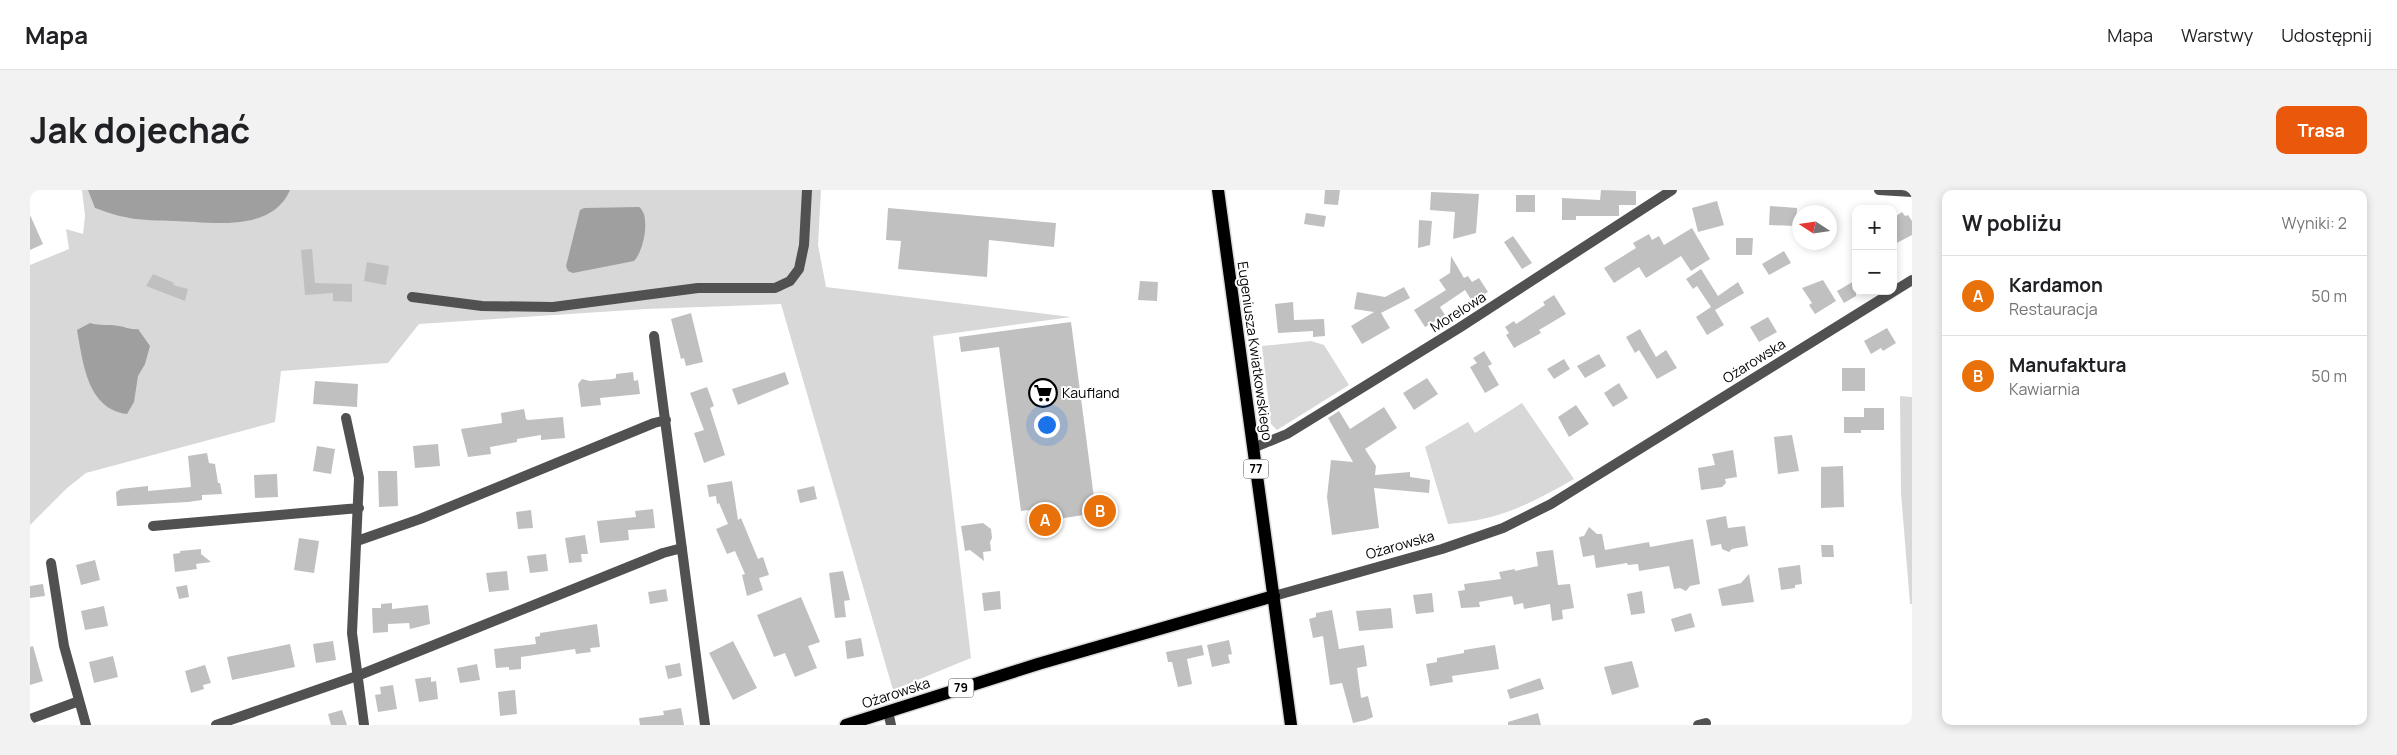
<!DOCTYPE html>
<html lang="pl">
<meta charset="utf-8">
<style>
:root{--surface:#fff;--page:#f2f2f2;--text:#202124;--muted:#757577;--line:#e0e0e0;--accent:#ea580c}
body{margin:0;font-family:Manrope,sans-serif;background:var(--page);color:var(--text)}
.controls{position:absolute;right:15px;top:15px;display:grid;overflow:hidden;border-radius:10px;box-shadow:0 2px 8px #0003}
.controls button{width:45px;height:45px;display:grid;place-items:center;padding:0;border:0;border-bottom:1px solid var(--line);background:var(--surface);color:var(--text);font:25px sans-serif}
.compass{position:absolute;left:1762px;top:15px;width:45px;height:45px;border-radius:50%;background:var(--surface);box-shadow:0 2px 8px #0003;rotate:282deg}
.you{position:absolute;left:1016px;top:234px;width:18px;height:18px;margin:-12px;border:4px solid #fff;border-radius:50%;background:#1a73e8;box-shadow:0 0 0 8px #1a73e833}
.badge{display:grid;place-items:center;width:32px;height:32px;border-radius:50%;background:var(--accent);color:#fff;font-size:16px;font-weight:700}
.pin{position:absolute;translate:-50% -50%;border:2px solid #fff;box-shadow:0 1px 5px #0006}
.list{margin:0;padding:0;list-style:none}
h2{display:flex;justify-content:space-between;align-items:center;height:65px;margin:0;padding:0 20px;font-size:21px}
h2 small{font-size:16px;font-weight:400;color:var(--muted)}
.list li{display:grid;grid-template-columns:32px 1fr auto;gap:15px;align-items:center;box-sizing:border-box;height:80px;padding:0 20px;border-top:1px solid var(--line)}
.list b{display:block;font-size:19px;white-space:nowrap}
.list p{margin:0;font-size:16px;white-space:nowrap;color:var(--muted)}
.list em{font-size:16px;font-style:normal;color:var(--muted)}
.map{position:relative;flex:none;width:1882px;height:535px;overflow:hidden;border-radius:10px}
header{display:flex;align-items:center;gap:30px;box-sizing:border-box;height:70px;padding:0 25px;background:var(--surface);border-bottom:1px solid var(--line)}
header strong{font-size:24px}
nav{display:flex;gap:28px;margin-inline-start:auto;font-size:18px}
.intro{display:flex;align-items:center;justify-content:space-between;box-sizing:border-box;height:120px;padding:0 30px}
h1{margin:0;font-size:35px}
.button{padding:12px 22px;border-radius:10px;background:var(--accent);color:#fff;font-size:18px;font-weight:700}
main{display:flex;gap:30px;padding:0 30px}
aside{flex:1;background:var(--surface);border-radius:10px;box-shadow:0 2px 8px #0003}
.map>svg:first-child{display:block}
.green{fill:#d8d8d8}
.water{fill:#9f9f9f}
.building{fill:#c0c0c0}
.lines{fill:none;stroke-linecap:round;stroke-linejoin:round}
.primary-casing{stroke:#dbdbdb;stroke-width:15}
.minor{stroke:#515151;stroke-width:10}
.tertiary{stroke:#515151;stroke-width:10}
.primary{stroke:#000;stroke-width:12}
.labels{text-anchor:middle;stroke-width:4;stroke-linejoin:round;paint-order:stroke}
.shield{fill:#fff;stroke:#4c4c4c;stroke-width:1}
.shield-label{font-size:12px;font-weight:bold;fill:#000}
.street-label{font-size:14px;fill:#000;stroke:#fff}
.poi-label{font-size:14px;fill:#000;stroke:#fff;text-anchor:start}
</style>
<header>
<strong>Mapa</strong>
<nav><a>Mapa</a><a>Warstwy</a><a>Udostępnij</a></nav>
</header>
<div class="intro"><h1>Jak dojechać</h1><a class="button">Trasa</a></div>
<main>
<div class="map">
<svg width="1882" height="535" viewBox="0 0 1882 535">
<rect width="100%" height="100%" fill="#fff"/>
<path class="green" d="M52,0H791L788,55L796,97L1041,127L903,146L941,468L863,500L751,114L616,119L389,134L358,173L251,181L245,232L56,283L37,298L0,335V75L39,59L36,39L53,44L55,26Z
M1281,151L1294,155L1319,195L1247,240L1241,234L1232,156Z
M1870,206L1882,207V414H1880L1871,303Z
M1492,213L1544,289C1500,314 1470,330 1418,334L1395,257L1438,232L1445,243Z"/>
<path class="water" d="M58,0H260C242,43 180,32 144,31C110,30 97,30 65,18Z
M609,17C621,25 614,61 604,71L543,83L538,81L536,76L550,20L554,18Z
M60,133C70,136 79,134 89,136C96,137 100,140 108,139L120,156L115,174L108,186L104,212L97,224C57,219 53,172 47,140Z"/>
<path class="building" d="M1295,0H1310L1308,15L1294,14Z
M1571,0L1606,1V15H1589V26H1546V30H1532V8L1570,10Z
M1401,2L1449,4L1446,43L1423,49L1425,22L1400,20Z
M1486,5H1505V22H1486Z
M1687,11L1694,35L1668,42L1662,18Z
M1740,16L1767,18L1766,36L1739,35Z
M858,18L1026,33L1024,57L959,50L957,87L868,79L871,51L856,50Z
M1872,22L1875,26L1878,25L1882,31V45L1863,55V28Z
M1276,23L1296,26L1294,37L1274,34Z
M0,25L13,54L0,60Z
M1389,30L1402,31L1400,55L1388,58Z
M1662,38L1680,69L1661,81L1651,66L1616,88L1609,77L1584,93L1574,78L1606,58L1603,53L1619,44L1622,50L1629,46L1634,55Z
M1483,46L1502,73L1492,79L1474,52Z
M1706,48H1723L1722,65H1706Z
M282,59L285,93L322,94V112L303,111V103L275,105L271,60Z
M1754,61L1761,73L1739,85L1732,74Z
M1421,66L1434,88L1438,86L1442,92L1449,88L1458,102L1442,111L1435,100L1410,117L1415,125L1395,137L1384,120L1416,100L1409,90L1420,83Z
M337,72L359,76L356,95L334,91Z
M1671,79L1688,106L1708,92L1714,103L1685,120L1694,135L1677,145L1666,127L1681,117L1667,96L1663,99L1656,89Z
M123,84L144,93L143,95L158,99L155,111L116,96Z
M1793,90L1806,111L1785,124L1779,115L1782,113L1772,98Z
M1826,90V106L1814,113L1807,101Z
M1110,91L1128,92L1127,111L1108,110Z
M1374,97L1380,108L1351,123L1360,138L1332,154L1321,136L1344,122L1324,119L1327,102L1355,107Z
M1524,105L1536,124L1509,140L1511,143L1484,158L1476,145L1479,143L1475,137L1484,131L1486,134L1515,115L1513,112Z
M1263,112L1264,130L1294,129L1295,146L1283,147V141L1248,143L1245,114Z
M661,123L673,172L656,176L654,168L651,169L641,129Z
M1738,127L1747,142L1729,152L1720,137Z
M1041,132L1066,323L1009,332L1007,319L991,321L969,157L931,162L929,147Z
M1857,138L1866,153L1853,161L1851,158L1841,164L1834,151Z
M1610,139L1626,167L1636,160L1647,178L1627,189L1609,160L1605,163L1596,147Z
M1454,161L1462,174L1458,176L1469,195L1455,203L1440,177L1447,173L1443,168Z
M1569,164L1576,176L1555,188L1547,176Z
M1534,169L1540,179L1524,189L1517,179Z
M1812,178H1835V201H1812Z
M603,182L604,191L608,190L610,204L570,208L571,215L551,217L548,194L552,189L560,191L583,189L586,188V184Z
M755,182L759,194L708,215L702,199Z
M1397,188L1408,204L1384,220L1373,203Z
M285,191L328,194L327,217L283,214Z
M1589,193L1598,208L1583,217L1574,203Z
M677,197L684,216L680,218L695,265L674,273L664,243L674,240L660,203Z
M1546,215L1559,234L1539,247L1528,227Z
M1354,217L1367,238L1335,259L1346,276L1345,285L1380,282V287L1400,290L1399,303L1344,298L1349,338L1302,345L1297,307L1301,270L1323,272L1298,228L1309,221L1320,239Z
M1834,218H1854V240H1831V243H1814V227H1834Z
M494,219L496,229L498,230L533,227L535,248L511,250V245L487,249V252L460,257L461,264L438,267L431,239L472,233L471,223Z
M1762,245L1769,281L1748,284L1744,247Z
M408,254L410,276L385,278L383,256Z
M287,256L305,259L301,284L283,281Z
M1703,260L1707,287L1695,289L1696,293L1692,297L1671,300L1668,278L1685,275L1682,264Z
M177,263L179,273L185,274L188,293H190L192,304L172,305V310L158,312L87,316L86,302L91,299L118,296V301L161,297L158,266Z
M1813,276L1814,317L1791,318V277Z
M348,281H367L368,316L349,317Z
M247,284L248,307L225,308L224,285Z
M702,291L708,330L711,328L728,369L733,367L739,385L729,388L733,400L717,406L712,385L715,384L705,361L697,364L686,339L698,334L689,313L687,314L686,306L679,307L677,295Z
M784,296L787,309L770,313L767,300Z
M623,319L625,338L598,340L599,350L570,353L567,331L606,327L605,321Z
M501,320L503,338L488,339L486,322Z
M1696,326L1698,338L1715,336L1718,356L1702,359L1699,362L1692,359L1691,354L1681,356L1676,330Z
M953,333L961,339L962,348L960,352L961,361L953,362L954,371L940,360L935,361L931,336Z
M1559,337L1567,344H1572L1575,360L1619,352L1620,357L1663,349L1670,394L1660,396L1656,401L1650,398L1644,399L1639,376L1609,381L1608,374L1598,375L1597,373L1566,378L1564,365L1553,367L1549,347L1554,346Z
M555,345L558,364H551L552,372L539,373L535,348Z
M269,348L289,351L284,383L264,380Z
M1791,355H1803L1804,367H1792Z
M171,359V364L181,372L166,374L167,379L145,382L143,364L150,363V361Z
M1523,360L1528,395L1540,394L1544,418L1532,420L1533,429L1522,431L1520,414L1494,419L1493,413L1484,415L1482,406L1449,412L1450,417L1431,418L1428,401L1435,400L1434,394L1471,389L1469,382L1485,379V381L1508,376L1506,362Z
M516,364L518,381L500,383L497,366Z
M65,370L70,390L51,395L46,375Z
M1770,375L1772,394L1765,395V398L1751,400L1748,378Z
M477,381L479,400L459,402L456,383Z
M813,381L820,410L814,411L816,427L805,428L799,383Z
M1719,384L1724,412L1692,416L1688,399L1711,393Z
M13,394L15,406L0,408V396Z
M157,395L159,407L149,409L146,397Z
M636,399L638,411L620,414L618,402Z
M970,401L971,419L954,421L952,403Z
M1612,401L1615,423L1601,425L1597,404Z
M1402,403L1404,422L1386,424L1383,405Z
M771,407L790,452L778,456L787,478L765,487L755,463L744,467L727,425Z
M362,413V419L398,415L400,434L380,439L379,433L358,434V442L343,443L342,418H351V414Z
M74,416L78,436L55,440L51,421Z
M1361,418L1363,438L1329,441L1326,421Z
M1302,420L1309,459L1334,455L1337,476L1327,478L1331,508L1338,506L1343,527L1336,530L1323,533L1312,493L1300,495L1293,446L1283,448L1279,429L1286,427V423Z
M1661,423L1665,437L1645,442L1641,429Z
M567,434L570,457L560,458L561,462L546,464L545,459L491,467V479L479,480V477L466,478L464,459L506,454L505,447L510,446V443Z
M831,448L834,466L817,469L815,451Z
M1199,450L1202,464L1198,465L1200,473L1182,477L1177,455Z
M303,451L306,470L286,473L283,454Z
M703,451L727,498L703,510L679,463Z
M260,454L265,477L202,490L197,467Z
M1172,455L1174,465L1157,469L1162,494L1148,497L1142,472H1138L1136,462Z
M1465,455L1469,479L1422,486L1423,492L1400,496L1396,474L1407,472V468L1434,463V460Z
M3,456L13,491L0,495V457Z
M83,466L88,487L64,493L59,472Z
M1602,471L1609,497L1582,505L1574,477Z
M650,473L652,486L638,489L635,476Z
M447,474L450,490L430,493L427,478Z
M175,475L181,493L173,495L174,499L161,503L155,481Z
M401,487V492L406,491L408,509L389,512L385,489Z
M1510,488L1514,499L1480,509L1477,500Z
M363,495L367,519L348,522L345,505L351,504L350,497Z
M485,500L487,524L470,526L468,502Z
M651,518L654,535H610L609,528L634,525L633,521Z
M312,520L317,535H301L298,524Z
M1508,523L1511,535H1478V532Z"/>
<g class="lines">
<defs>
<path id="primary" d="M1188,0L1261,535
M816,535L1008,474L1244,406"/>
</defs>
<use href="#primary" class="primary-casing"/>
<path class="minor" d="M1849,0L1882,2
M382,107L452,116L523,117L668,98H745L760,91L769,79L774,55L777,0
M624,146L675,535
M316,228L329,288L322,443L334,535
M1223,258L1257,244L1429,138L1642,0
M123,336L329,318
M327,351L390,329L624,233L636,230
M21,373L34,456L56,535
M858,521L861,535
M0,529L49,511
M186,535L327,486L633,363L652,358
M1668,535L1676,533"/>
<path class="tertiary" d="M1244,406L1412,359L1473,338L1521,314L1882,90"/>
<use href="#primary" class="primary"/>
</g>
<defs>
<symbol id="supermarket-ring" viewBox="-11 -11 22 22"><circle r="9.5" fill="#fff" stroke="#000" stroke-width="1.5"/><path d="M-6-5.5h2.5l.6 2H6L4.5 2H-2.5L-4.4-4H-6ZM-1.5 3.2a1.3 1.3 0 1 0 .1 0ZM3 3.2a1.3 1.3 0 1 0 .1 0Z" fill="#000"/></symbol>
</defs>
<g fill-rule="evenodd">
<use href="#supermarket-ring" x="997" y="187" width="32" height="32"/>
</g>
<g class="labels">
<g class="shield">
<rect x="1213.5" y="269.5" width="25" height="19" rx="4"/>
<rect x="918.5" y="488.5" width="25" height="19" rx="4"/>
</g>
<g class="shield-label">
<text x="1226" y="283">77</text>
<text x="931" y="502">79</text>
</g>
<g class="street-label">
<text transform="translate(1428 122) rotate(-32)" y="5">Morelowa</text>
<text transform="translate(1225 161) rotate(82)" y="5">Eugeniusza Kwiatkowskiego</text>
<text transform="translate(1724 171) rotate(-32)" y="5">Ożarowska</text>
<text transform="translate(1370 355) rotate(-16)" y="5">Ożarowska</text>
<text transform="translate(866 503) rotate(-18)" y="5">Ożarowska</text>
</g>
<g class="poi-label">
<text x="1032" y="208">Kaufland</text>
</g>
</g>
</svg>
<div class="controls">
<button>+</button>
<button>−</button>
</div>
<svg class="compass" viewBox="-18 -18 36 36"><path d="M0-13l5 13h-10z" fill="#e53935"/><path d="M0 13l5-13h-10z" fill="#757577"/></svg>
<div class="you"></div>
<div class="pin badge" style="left:1015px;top:330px;background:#e8710a">A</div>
<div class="pin badge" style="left:1070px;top:321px;background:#e8710a">B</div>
</div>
<aside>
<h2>W pobliżu<small>Wyniki: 2</small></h2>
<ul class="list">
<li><span class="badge" style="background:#e8710a">A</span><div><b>Kardamon</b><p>Restauracja</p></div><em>50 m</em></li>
<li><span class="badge" style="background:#e8710a">B</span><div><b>Manufaktura</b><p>Kawiarnia</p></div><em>50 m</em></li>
</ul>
</aside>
</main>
